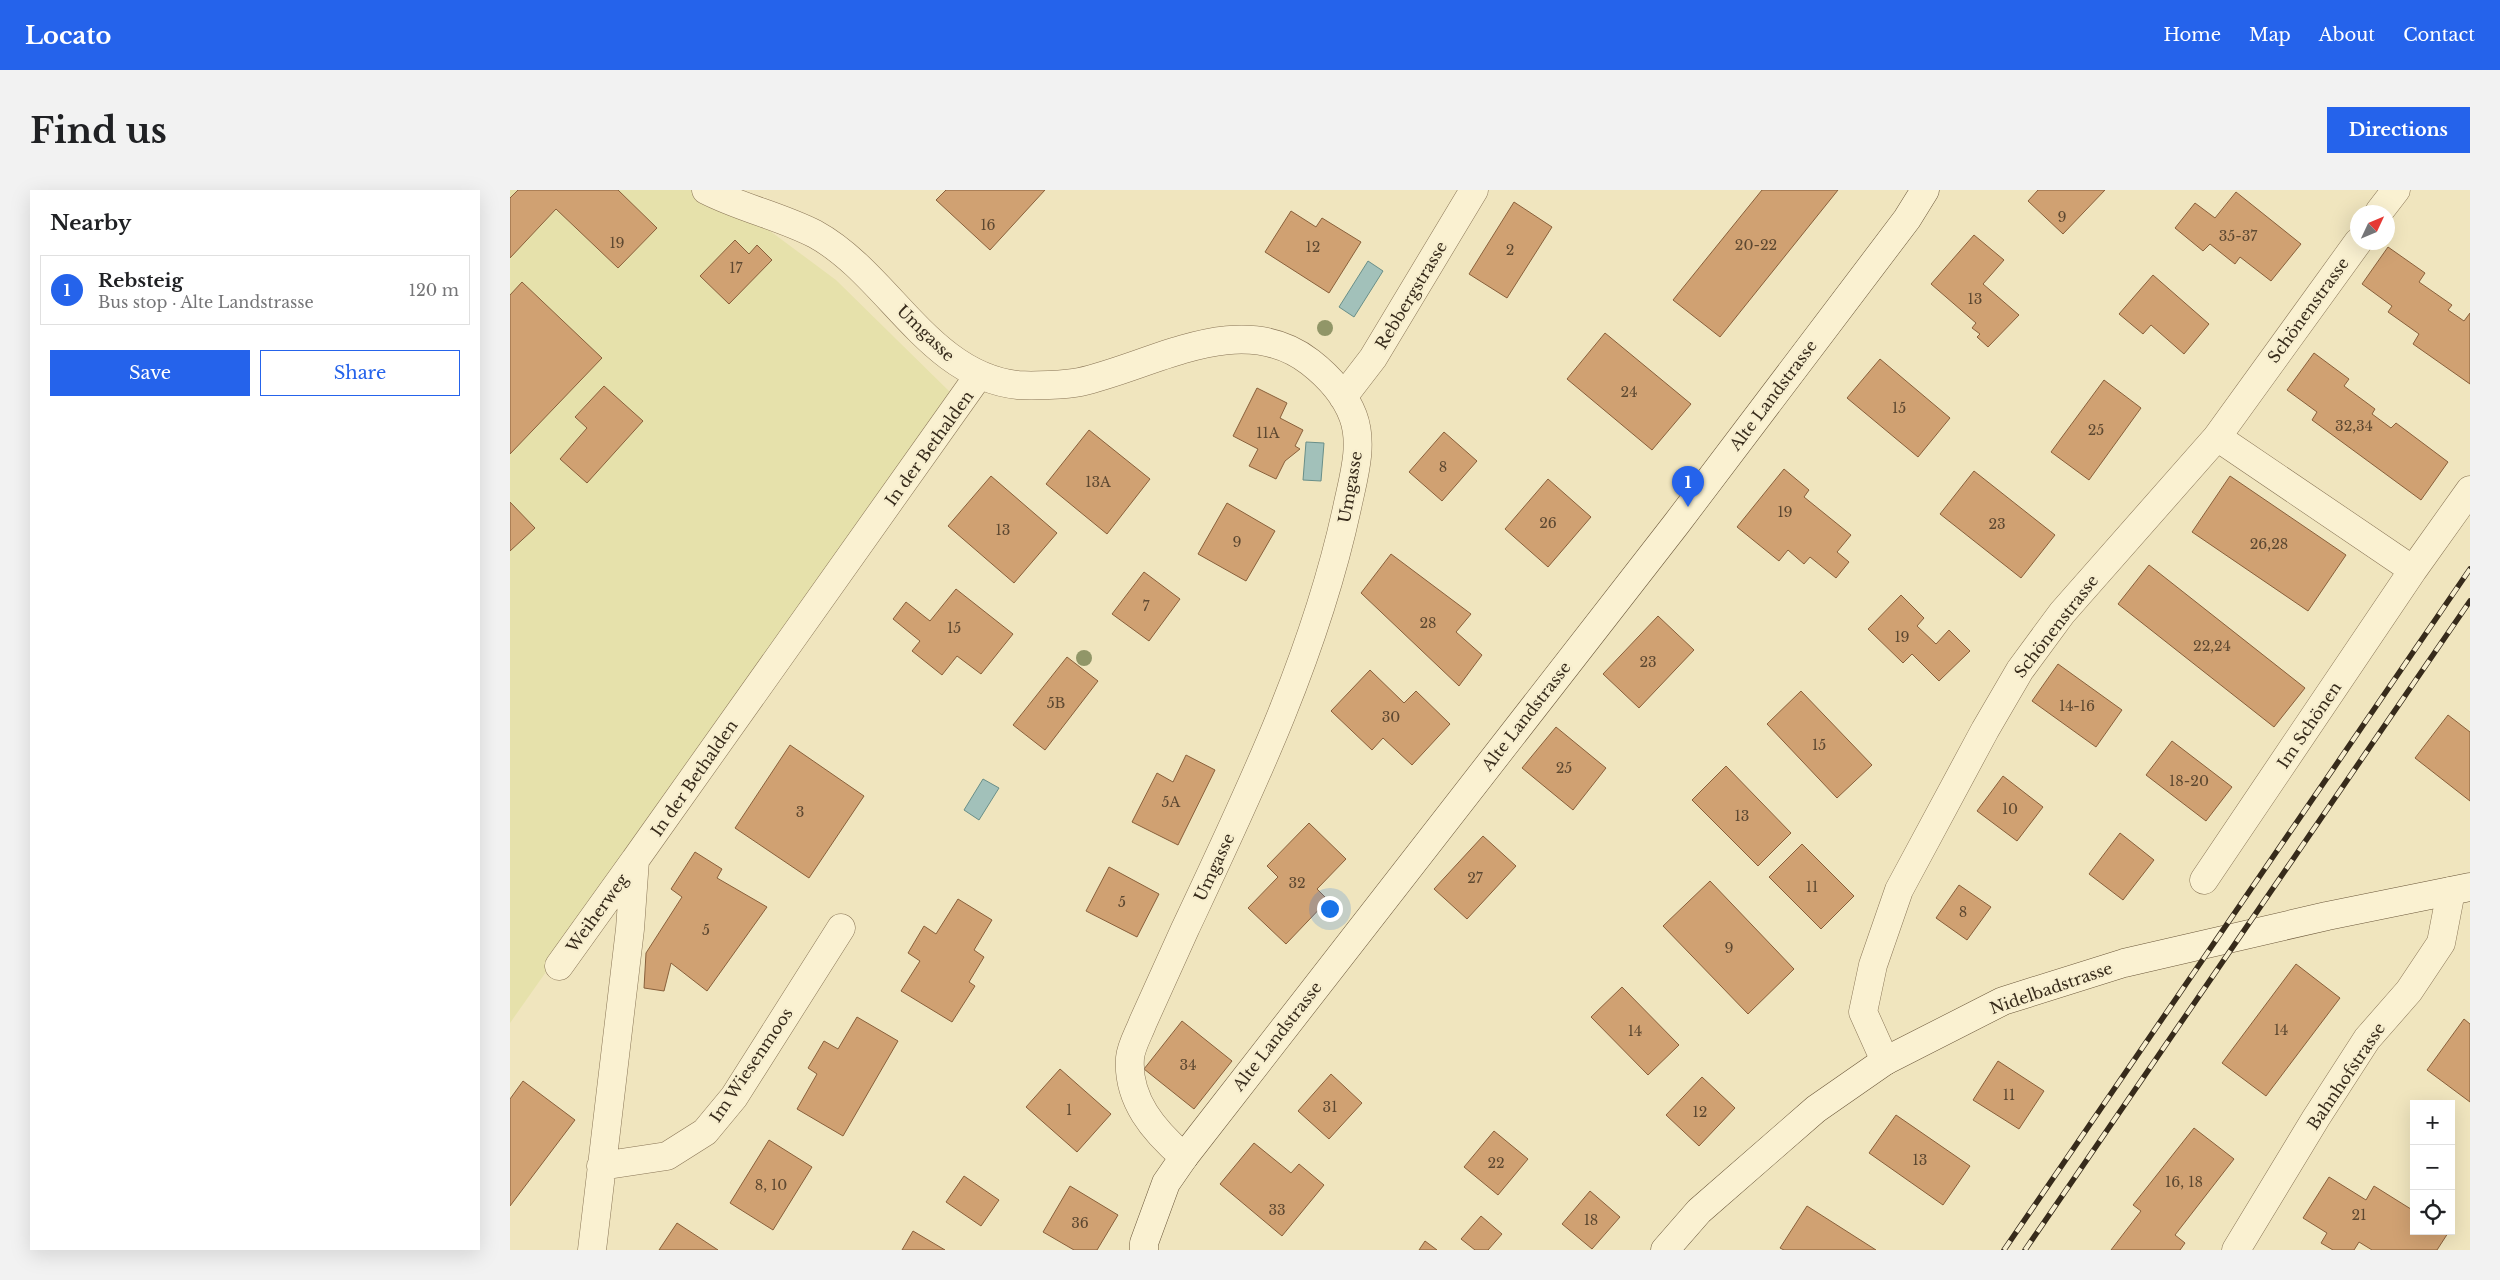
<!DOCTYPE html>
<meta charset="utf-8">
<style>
:root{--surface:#fff;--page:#f2f2f2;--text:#202124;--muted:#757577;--line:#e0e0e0;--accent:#2563eb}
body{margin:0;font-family:"Libre Baskerville",serif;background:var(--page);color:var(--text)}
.controls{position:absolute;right:15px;bottom:15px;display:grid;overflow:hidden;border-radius:0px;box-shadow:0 5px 20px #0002}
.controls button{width:45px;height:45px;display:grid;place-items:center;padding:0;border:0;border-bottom:1px solid var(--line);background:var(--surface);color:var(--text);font:25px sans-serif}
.compass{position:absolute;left:1840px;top:15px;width:45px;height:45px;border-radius:50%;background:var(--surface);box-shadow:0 5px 20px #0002;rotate:46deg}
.you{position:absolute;left:819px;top:718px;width:18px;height:18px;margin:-12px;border:4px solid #fff;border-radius:50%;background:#1a73e8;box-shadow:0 0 0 8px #1a73e833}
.badge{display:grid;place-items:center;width:32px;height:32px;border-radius:50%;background:var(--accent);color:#fff;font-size:16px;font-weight:700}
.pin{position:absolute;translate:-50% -41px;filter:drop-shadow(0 1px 2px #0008)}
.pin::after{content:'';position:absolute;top:26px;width:18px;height:15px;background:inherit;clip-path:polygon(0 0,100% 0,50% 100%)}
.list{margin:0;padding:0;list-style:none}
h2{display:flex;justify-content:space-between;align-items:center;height:65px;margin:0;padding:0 20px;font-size:21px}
h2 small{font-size:16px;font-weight:400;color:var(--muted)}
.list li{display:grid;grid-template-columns:32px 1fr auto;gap:15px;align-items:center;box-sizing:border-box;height:70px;margin:0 10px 10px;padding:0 10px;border:1px solid var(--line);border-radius:0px}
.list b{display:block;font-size:19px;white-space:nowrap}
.list p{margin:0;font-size:16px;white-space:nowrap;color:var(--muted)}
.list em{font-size:16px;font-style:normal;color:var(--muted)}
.actions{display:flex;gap:10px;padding:15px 20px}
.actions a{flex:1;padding:11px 0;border:1px solid var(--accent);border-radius:0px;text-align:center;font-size:18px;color:var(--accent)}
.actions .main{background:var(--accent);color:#fff}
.icon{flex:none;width:28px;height:28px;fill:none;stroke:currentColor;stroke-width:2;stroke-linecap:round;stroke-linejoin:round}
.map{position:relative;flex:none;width:1960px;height:1060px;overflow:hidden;border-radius:0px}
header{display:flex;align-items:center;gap:30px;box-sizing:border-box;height:70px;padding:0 25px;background:var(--accent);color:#fff}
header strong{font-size:24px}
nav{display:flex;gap:28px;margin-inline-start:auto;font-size:18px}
.intro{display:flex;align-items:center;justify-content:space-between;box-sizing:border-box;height:120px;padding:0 30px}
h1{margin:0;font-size:35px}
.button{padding:12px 22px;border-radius:0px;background:var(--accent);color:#fff;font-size:18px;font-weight:700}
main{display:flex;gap:30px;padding:0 30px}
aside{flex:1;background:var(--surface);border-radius:0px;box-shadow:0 5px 20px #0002}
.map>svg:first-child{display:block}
.farmland{fill:#e6e1ab}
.water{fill:#a2c1ba;stroke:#698f89}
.building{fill:#d0a172;stroke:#89603b}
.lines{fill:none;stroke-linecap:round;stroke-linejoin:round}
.street-casing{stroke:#897556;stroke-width:29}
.secondary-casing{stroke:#6a5639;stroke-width:29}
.street{stroke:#faf1d1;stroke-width:28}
.secondary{stroke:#faf1d1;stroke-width:28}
.rail-casing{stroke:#372b1b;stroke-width:5.5}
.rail{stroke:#f7eece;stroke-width:4;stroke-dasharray:11;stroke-linecap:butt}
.tree{fill:#919668}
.labels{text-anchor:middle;stroke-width:4.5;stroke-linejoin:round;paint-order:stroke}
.number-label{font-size:14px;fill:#5d4831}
.street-label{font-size:16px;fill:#372b1b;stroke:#f7eece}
</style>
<header>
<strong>Locato</strong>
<nav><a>Home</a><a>Map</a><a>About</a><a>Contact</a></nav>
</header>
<div class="intro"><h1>Find us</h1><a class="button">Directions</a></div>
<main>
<aside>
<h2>Nearby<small></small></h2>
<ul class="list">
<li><span class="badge">1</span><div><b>Rebsteig</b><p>Bus stop · Alte Landstrasse</p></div><em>120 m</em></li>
</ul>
<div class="actions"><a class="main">Save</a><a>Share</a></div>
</aside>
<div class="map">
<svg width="1960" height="1060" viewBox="0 0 1960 1060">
<rect width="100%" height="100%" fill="#f0e5be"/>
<path class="farmland" d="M0,0H205L326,90L443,205L0,833Z"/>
<path class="water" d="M858,71L873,81L844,127L829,117Z
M796,252L814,253L811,291L793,290Z
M473,589L489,598L469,630L454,620Z"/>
<path class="building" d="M8,0H108L147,38L108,78L46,19L0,68V8Z
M436,0H535L480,60L426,10Z
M1252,0H1328L1210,147L1163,110Z
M1528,0H1595L1553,44L1518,11Z
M1726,2L1791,54L1761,91L1730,67L1725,74L1700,54L1693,61L1665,38L1685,13L1705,28Z
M1004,12L1042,37L997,108L959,84Z
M781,21L806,37L812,28L851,52L819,103L755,62Z
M1464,45L1494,70L1473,94L1509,125L1478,157L1467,147L1470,144L1462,138L1466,133L1421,94Z
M225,50L239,64L247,55L262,70L219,114L190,86Z
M1878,57L1915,83L1909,92L1942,115L1938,120L1954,131L1960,123V194L1903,154L1909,144L1878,122L1882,116L1852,94Z
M1643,85L1699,134L1674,164L1641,135L1633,144L1609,124Z
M12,92L92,168L0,264V105Z
M1095,143L1181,214L1142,260L1057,189Z
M1804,163L1839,189L1834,196L1865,219L1862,224L1881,238L1886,233L1938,272L1911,310L1802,230L1807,222L1777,200Z
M1370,169L1440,228L1408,267L1337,208Z
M1594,190L1631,218L1579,290L1541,262Z
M94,196L133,231L77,293L50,269L77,238L65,227Z
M747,198L777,213L770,228L793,240L785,256L790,259L775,271L766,289L739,276L748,259L723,246Z
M579,240L640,289L597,344L536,294Z
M934,242L967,271L932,311L899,282Z
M1274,279L1299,300L1294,307L1341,345L1327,362L1339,372L1326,388L1300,367L1294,374L1278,360L1269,371L1227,337Z
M1464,281L1545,345L1511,388L1430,324Z
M481,286L547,343L504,393L438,336Z
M1720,286L1836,365L1798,421L1682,342Z
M1038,289L1081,327L1038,377L995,339Z
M0,312L25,338L0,361Z
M717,313L765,341L736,391L688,364Z
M881,364L961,424L946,442L972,465L949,496L851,403Z
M1639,375L1795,498L1764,537L1608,414Z
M634,382L670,409L639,451L602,424Z
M446,399L503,444L471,484L447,466L432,485L402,461L410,451L383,429L396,412L420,431Z
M1391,405L1414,428L1407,436L1426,454L1439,440L1460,461L1429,491L1402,464L1393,473L1358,439Z
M1148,426L1184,460L1129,518L1093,484Z
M557,467L588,491L535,560L503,535Z
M1548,474L1612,520L1586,557L1522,511Z
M860,480L894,513L906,501L940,534L902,575L873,548L862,560L821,521Z
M1291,501L1362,575L1327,608L1257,534Z
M1938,525L1960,542V611L1905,568Z
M1046,537L1096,578L1063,620L1012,578Z
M1662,551L1722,597L1696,631L1636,585Z
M280,555L354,606L299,688L225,638Z
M676,565L705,580L668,655L622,632L647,583L663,592Z
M1216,576L1281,643L1248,676L1182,610Z
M1493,586L1533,617L1507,651L1467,621Z
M799,633L836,669L807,699L818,710L776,754L738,718L768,687L757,676Z
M1610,643L1644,670L1613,710L1579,684Z
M973,646L1006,676L957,729L924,699Z
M1292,654L1344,706L1311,739L1259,687Z
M185,662L212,679L207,688L257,717L197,801L161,773L154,801L134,798L136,763L172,707L161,699Z
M599,677L649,704L627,747L576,721Z
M1200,691L1284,779L1238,824L1153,736Z
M1449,695L1481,717L1457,750L1426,728Z
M448,709L482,730L464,760L474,767L459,792L465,796L442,832L391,801L410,771L398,763L414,736L426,744Z
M1786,774L1830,808L1756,906L1712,873Z
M1112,797L1169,855L1138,885L1081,827Z
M347,827L388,851L333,946L287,919L307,884L298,878L314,851L328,859Z
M1954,829L1960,834V912L1917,880Z
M672,831L722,871L684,919L634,879Z
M1488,871L1534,901L1509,939L1463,910Z
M550,879L601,924L567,962L516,917Z
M821,884L852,913L819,949L788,921Z
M1192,887L1225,918L1189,956L1156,925Z
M13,891L65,930L0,1016V909Z
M1386,925L1460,976L1433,1015L1359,963Z
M1684,938L1724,969L1665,1045L1675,1053L1670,1060H1601L1631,1021L1623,1015Z
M984,941L1018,969L988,1005L954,977Z
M259,950L302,977L263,1040L220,1013Z
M744,953L781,983L789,974L814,995L772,1046L710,994Z
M454,986L489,1010L471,1036L436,1012Z
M1819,987L1856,1010L1864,996L1904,1021V1041L1938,1043L1927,1060H1862L1849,1052L1844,1060H1823L1811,1053L1817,1043L1793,1028Z
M560,996L608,1025L587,1060H564L533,1042Z
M1080,1001L1110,1027L1082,1059L1052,1034Z
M1297,1016L1366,1060H1274L1270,1058Z
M971,1026L992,1044L978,1060H965L951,1049Z
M167,1033L208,1060H149Z
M403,1041L435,1060H392Z
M915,1051L927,1060H909Z"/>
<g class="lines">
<defs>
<path id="street" d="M196,0C231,18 270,26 305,44C378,84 419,186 508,195C521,196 557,195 570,192C643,176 730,118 800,172C818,186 835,205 843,226C854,255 843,289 837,318C805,466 739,603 675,739C661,770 647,801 633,832C629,843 621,856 620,868C617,910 644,941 674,967
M1869,22L1886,0
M833,207L863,168L964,0
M1707,247L1903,380
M1694,690L1903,380L1960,300
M49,776L125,670
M1375,871L1353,822L1363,775L1389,700L1475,540L1510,480L1552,423L1707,247L1848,52
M91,976L157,966L195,942L224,907L331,738
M82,1060L120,739L125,670L469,185
M1726,1060L1806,928L1857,849L1899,801L1931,753L1941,701"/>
<path id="secondary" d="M634,1060V1053L656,993L674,967L1167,333L1397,29L1415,0
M1155,1060L1189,1021L1306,919L1375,871L1493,811L1614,773L1817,726L1960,697"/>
</defs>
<use href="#street" class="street-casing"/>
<use href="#secondary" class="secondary-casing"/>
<use href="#street" class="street"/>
<use href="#secondary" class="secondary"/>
<defs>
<path id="rail" d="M1494,1060L1960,379
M1515,1060L1960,411"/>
</defs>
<use href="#rail" class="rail-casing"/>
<use href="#rail" class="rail"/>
</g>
<g class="tree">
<circle cx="815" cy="138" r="8"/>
<circle cx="574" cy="468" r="8"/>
</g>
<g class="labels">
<g class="number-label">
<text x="1552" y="32">9</text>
<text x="478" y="40">16</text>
<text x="1728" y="51">35-37</text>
<text x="107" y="58">19</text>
<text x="1246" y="60">20-22</text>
<text x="803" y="62">12</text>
<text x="1000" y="65">2</text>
<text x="226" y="83">17</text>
<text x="1465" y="114">13</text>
<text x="1119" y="207">24</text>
<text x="1389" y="223">15</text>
<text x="1844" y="241">32,34</text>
<text x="1586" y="245">25</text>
<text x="758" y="248">11A</text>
<text x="933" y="282">8</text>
<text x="588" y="297">13A</text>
<text x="1275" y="327">19</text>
<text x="1038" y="338">26</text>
<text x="1487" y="339">23</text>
<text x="493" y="345">13</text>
<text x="727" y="357">9</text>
<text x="1759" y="359">26,28</text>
<text x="636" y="421">7</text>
<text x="918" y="438">28</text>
<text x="444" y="443">15</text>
<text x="1392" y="452">19</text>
<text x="1702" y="461">22,24</text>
<text x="1138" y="477">23</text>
<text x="546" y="518">5B</text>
<text x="1567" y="521">14-16</text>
<text x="881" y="532">30</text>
<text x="1309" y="560">15</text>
<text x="1054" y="583">25</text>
<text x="1679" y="596">18-20</text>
<text x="661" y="617">5A</text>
<text x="1500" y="624">10</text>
<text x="290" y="627">3</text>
<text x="1232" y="631">13</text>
<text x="965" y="693">27</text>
<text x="787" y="698">32</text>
<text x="1302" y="702">11</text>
<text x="612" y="717">5</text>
<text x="1453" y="727">8</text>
<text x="196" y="745">5</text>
<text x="1219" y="763">9</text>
<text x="1771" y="845">14</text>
<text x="1125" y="846">14</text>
<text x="678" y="880">34</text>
<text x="1499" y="910">11</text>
<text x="820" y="922">31</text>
<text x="559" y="925">1</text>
<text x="1190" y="927">12</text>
<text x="1410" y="975">13</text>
<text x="986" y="978">22</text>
<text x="1674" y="997">16, 18</text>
<text x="261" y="1000">8, 10</text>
<text x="767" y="1025">33</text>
<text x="1849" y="1030">21</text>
<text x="1081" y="1035">18</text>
<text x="570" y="1038">36</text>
</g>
<g class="street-label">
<text transform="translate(901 105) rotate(-59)" y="6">Rebbergstrasse</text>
<text transform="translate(1798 120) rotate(-54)" y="6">Schönenstrasse</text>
<text transform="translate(416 143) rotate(44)" y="6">Umgasse</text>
<text transform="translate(1263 205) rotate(-53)" y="6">Alte Landstrasse</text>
<text transform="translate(419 258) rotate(-54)" y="6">In der Bethalden</text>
<text transform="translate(840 297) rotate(-80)" y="6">Umgasse</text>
<text transform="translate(1546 436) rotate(-52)" y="6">Schönenstrasse</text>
<text transform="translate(1016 526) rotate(-52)" y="6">Alte Landstrasse</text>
<text transform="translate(1799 535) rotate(-56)" y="6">Im Schönen</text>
<text transform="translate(184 588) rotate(-55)" y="6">In der Bethalden</text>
<text transform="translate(704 677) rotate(-65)" y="6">Umgasse</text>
<text transform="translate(87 723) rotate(-54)" y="6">Weiherweg</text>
<text transform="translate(1541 798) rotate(-19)" y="6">Nidelbadstrasse</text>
<text transform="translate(767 846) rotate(-52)" y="6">Alte Landstrasse</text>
<text transform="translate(241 875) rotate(-56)" y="6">Im Wiesenmoos</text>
<text transform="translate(1836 886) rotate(-56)" y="6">Bahnhofstrasse</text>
</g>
</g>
</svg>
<div class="controls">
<button>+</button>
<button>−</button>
<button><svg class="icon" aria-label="locate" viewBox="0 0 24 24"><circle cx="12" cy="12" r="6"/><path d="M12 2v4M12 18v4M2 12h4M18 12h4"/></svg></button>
</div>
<svg class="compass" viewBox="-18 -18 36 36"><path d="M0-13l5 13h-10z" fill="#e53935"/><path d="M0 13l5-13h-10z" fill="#757577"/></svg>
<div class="you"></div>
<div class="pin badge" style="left:1178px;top:317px">1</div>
</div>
</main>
